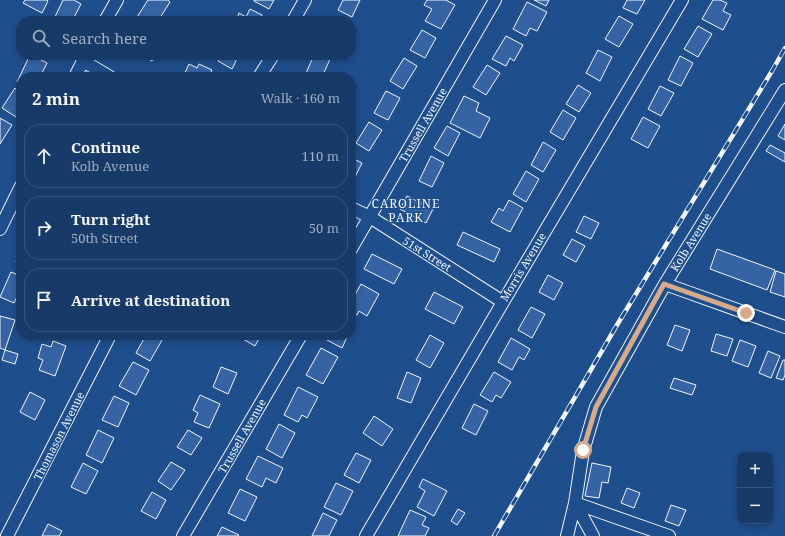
<!DOCTYPE html>
<meta charset="utf-8">
<style>
:root{--surface:#173a69;--page:#244571;--text:#f1f3f6;--muted:#9eadc0;--line:#36547d}
body{margin:0;font-family:"Noto Serif",serif;background:var(--page);color:var(--text)}
.controls{position:absolute;right:12px;bottom:12px;display:grid;overflow:hidden;border-radius:8px;box-shadow:0 2px 6px #0003}
.controls button{width:36px;height:36px;display:grid;place-items:center;padding:0;border:0;border-bottom:1px solid var(--line);background:var(--surface);color:var(--text);font:20px sans-serif}
.stop{position:absolute;width:12px;height:12px;margin:-9px;border:3px solid #d6ab8b;border-radius:50%;background:#fff}
.stop.end{background:#d6ab8b;border-color:#fff;box-shadow:0 1px 4px #0008}
.list{margin:0;padding:0;list-style:none}
h2{display:flex;justify-content:space-between;align-items:center;height:52px;margin:0;padding:0 16px;font-size:17px}
h2 small{font-size:13px;font-weight:400;color:var(--muted)}
.list li{display:grid;grid-template-columns:26px 1fr auto;gap:12px;align-items:center;box-sizing:border-box;height:64px;margin:0 8px 8px;padding:0 8px;border:1px solid var(--line);border-radius:16px}
.list b{display:block;font-size:15px;white-space:nowrap}
.list p{margin:0;font-size:13px;white-space:nowrap;color:var(--muted)}
.list em{font-size:13px;font-style:normal;color:var(--muted)}
.icon{flex:none;width:22px;height:22px;fill:none;stroke:currentColor;stroke-width:2;stroke-linecap:round;stroke-linejoin:round}
.map{position:relative;flex:none;width:785px;height:536px;overflow:hidden}
.search{position:absolute;background:var(--surface);box-shadow:0 2px 6px #0003;left:16px;top:16px;width:340px;height:44px;display:flex;align-items:center;gap:10px;box-sizing:border-box;padding:0 14px;border-radius:16px;color:var(--muted);font-size:15px}
.panel{position:absolute;background:var(--surface);box-shadow:0 2px 6px #0003;left:16px;top:72px;width:340px;height:268px;border-radius:16px}
.map>svg:first-child{display:block}
.building{fill:#3563a3;stroke:#f2f6ff}
.lines{fill:none;stroke-linecap:round;stroke-linejoin:round}
.minor-casing{stroke:#f2f6ff;stroke-width:14}
.minor{stroke:#1f4e8c;stroke-width:12}
.rail-casing{stroke:#f2f6ff;stroke-width:4.5}
.rail{stroke:#1f4e8c;stroke-width:3;stroke-dasharray:9;stroke-linecap:butt}
.route{stroke:#d6ab8b;stroke-width:5}
.labels{text-anchor:middle;stroke-width:3;stroke-linejoin:round;paint-order:stroke}
.street-label{font-size:11px;fill:#f2f6ff;stroke:#1f4e8c}
.neighbourhood-label{font-size:12px;letter-spacing:1px;fill:#f2f6ff;stroke:#1f4e8c}
</style>
<div class="map">
<svg width="785" height="536" viewBox="0 0 785 536">
<rect width="100%" height="100%" fill="#1f4e8c"/>
<path class="building" d="M25,0H47L48,1L42,13L23,3Z
M63,0H74L81,4L72,21H59L54,19Z
M148,0H168L170,2L158,21H145L137,17Z
M254,0H274L269,9L254,1Z
M343,0H360L352,17L338,10Z
M427,0H446L455,5L441,29L425,21L432,9L424,5Z
M534,0H549L546,6Z
M627,0H645L637,14L623,8Z
M713,0H720L727,3L723,11L731,15L723,30L702,19Z
M527,2L547,12L537,31L530,28L526,36L513,29Z
M250,9L262,15L260,21H236L239,13L246,17Z
M619,16L633,24L619,47L605,39Z
M698,26L712,34L698,57L684,49Z
M422,30L436,38L425,58L410,50Z
M506,36L523,45L514,61L510,58L506,66L492,59Z
M598,50L612,57L600,81L586,73Z
M30,55H31L47,63L40,77H21V84L17,82Z
M141,55H155L152,61Z
M221,55H239L232,69L218,61Z
M314,55H327L331,57L322,77H315L306,73Z
M680,56L693,63L681,86L668,80Z
M404,58L417,66L403,89L390,81Z
M189,64L197,68L199,64L212,70L209,77H183Z
M487,65L500,73L486,95L473,87Z
M578,85L591,93L579,112L566,104Z
M660,86L674,93L661,116L648,109Z
M15,88L21,92V109L16,117L2,108Z
M386,91L400,98L388,120L374,113Z
M464,96L479,103L476,111L490,118L480,138L450,123Z
M563,110L576,118L563,140L550,132Z
M643,117L660,126L648,148L631,139Z
M0,118L12,125L0,144Z
M369,122L382,130L369,151L356,143Z
M785,124V140L778,136Z
M447,126L460,133L448,156L434,148Z
M543,142L556,150L543,172L531,165Z
M770,145L785,153V162L766,151Z
M351,152L356,155L354,159L362,163L354,179L351,178Z
M431,156L444,163L432,187L419,181Z
M526,171L539,179L526,202L513,194Z
M407,196L433,209L426,223L400,209Z
M509,200L523,208L510,232L491,222L499,208L503,211Z
M584,216L599,223L591,239L576,232Z
M463,232L500,249L494,262L457,245Z
M572,239L585,246L576,262L563,255Z
M21,247V264L16,262Z
M717,249L775,270L767,290L710,269Z
M372,254L402,269L394,284L364,269Z
M776,271L785,274V297L770,292Z
M11,272L21,276V288L14,303L0,297Z
M548,275L563,283L554,300L539,292Z
M361,284L379,294L367,316L359,311L357,315L351,312V302Z
M434,292L463,307L454,324L425,309Z
M531,307L545,314L532,338L518,330Z
M0,316L15,320L5,350L18,354L15,364L2,360L5,350L0,348Z
M675,325L690,330L682,351L667,345Z
M716,334L733,339L727,356L711,351Z
M146,335H165L150,361L136,353Z
M245,335H261L255,346L243,339Z
M330,335H348L342,348L327,340Z
M430,335L444,343L430,368L416,360Z
M511,338L530,349L524,360L519,357L512,370L498,362Z
M740,340L756,346L748,367L732,361Z
M53,341L66,346L55,376L39,370L43,360L38,358L42,344L51,347Z
M321,348L338,357L323,384L306,375Z
M768,351L780,356L771,378L759,373Z
M783,360H785V375L783,380L776,378Z
M133,362L149,370L136,395L119,386Z
M221,367L237,373L228,394L213,387Z
M407,372L421,378L411,403L397,398Z
M494,372L511,382L501,398L496,395L492,402L480,395Z
M674,378L696,385L692,395L670,388Z
M298,387L318,397L307,418L302,415L298,422L284,415Z
M30,392L45,400L35,420L20,412Z
M200,395L220,404L209,428L194,422L198,413L193,410Z
M114,396L129,403L118,427L102,420Z
M474,404L488,411L476,435L462,428Z
M374,416L393,429L382,446L363,433Z
M279,424L295,433L282,458L266,449Z
M98,430L114,438L102,463L86,455Z
M188,430L202,438L191,455L177,447Z
M356,453L371,460L359,483L344,475Z
M258,456L283,468L276,483L266,478L262,487L246,479Z
M171,462L185,470L171,490L158,481Z
M83,463L98,471L86,494L71,487Z
M592,463L611,467L608,483L602,482L599,498L585,496Z
M423,479L447,491L434,516L417,507L425,491L419,487Z
M336,483L353,491L341,515L324,507Z
M627,488L640,493L634,508L621,503Z
M240,489L257,497L245,521L228,513Z
M152,492L166,500L156,519L141,511Z
M671,505L686,510L679,526L665,521Z
M458,509L465,513L457,525L451,521Z
M410,510L426,517L422,525L429,528L425,536H398Z
M323,513L337,520L329,536H312Z
M48,524L62,531L59,536H42Z
M222,527L239,535L238,536H217Z"/>
<g class="lines">
<defs>
<path id="minor" d="M105,21L117,0
M293,21L305,0
M83,61L110,77
M75,77L86,55
M259,77L273,55
M351,208L370,217L503,302
M0,229L21,186
M351,249L495,0
M665,284L785,327
M575,503L669,536
M575,503L593,536
M7,536L110,335
M183,536L301,335
M366,536L503,302L682,0
M567,536L575,503L583,451L596,407L665,284L785,90"/>
</defs>
<use href="#minor" class="minor-casing"/>
<use href="#minor" class="minor"/>
<defs>
<path id="rail" d="M494,536L617,325L772,71L785,48"/>
</defs>
<use href="#rail" class="rail-casing"/>
<use href="#rail" class="rail"/>
</g>
<g class="lines">
<path class="route" d="M583,450L596,407L664,284L746,313"/>
</g>
<g class="labels">
<g class="street-label">
<text transform="translate(423 125) rotate(-60)" y="4">Trussell Avenue</text>
<text transform="translate(691 242) rotate(-58)" y="4">Kolb Avenue</text>
<text transform="translate(427 254) rotate(32)" y="4">51st Street</text>
<text transform="translate(523 267) rotate(-59)" y="4">Morris Avenue</text>
<text transform="translate(59 436) rotate(-63)" y="4">Thomason Avenue</text>
<text transform="translate(242 436) rotate(-60)" y="4">Trussell Avenue</text>
</g>
<g class="neighbourhood-label">
<text x="406" y="208">CAROLINE<tspan x="406" dy="14">PARK</tspan></text>
</g>
</g>
</svg>
<div class="controls">
<button>+</button>
<button>−</button>
</div>
<div class="stop" style="left:583px;top:450px"></div>
<div class="stop end" style="left:746px;top:313px"></div>
<div class="search"><svg class="icon" aria-label="search" viewBox="0 0 24 24"><circle cx="10" cy="10" r="6"/><path d="M15 15l6 6"/></svg>Search here</div>
<section class="panel">
<h2>2 min<small>Walk · 160 m</small></h2>
<ul class="list">
<li><svg class="icon" aria-label="ahead" viewBox="0 0 24 24"><path d="M12 20V5M6 11l6-6 6 6"/></svg><div><b>Continue</b><p>Kolb Avenue</p></div><em>110 m</em></li>
<li><svg class="icon" aria-label="right" viewBox="0 0 24 24"><path d="M7 20v-9h11M14 6l5 5-5 5"/></svg><div><b>Turn right</b><p>50th Street</p></div><em>50 m</em></li>
<li><svg class="icon" aria-label="arrive" viewBox="0 0 24 24"><path d="M6 21V4h12l-3 4 3 4H6"/></svg><div><b>Arrive at destination</b></div></li>
</ul>
</section>
</div>
